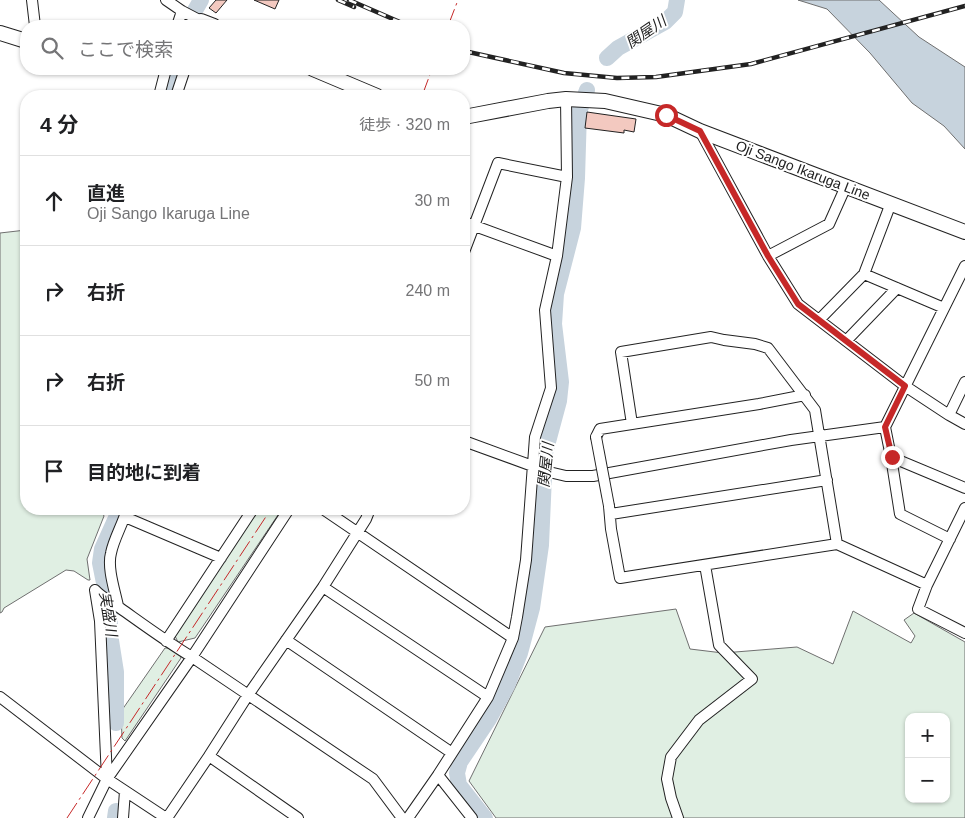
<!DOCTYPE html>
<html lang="ja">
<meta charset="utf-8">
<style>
:root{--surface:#fff;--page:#f2f2f2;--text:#202124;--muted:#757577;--line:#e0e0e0}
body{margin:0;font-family:Arial,"Noto Sans JP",sans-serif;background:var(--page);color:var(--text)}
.controls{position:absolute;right:15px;bottom:15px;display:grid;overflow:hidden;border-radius:10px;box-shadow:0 1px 4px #0004}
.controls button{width:45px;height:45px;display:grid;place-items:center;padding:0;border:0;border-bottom:1px solid var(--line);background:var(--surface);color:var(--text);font:25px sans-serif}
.stop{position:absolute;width:15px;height:15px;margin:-11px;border:4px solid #c62828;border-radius:50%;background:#fff}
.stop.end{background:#c62828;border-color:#fff;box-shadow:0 1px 5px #0008}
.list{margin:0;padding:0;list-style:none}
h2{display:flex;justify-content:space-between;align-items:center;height:65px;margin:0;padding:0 20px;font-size:21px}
h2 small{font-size:16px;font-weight:400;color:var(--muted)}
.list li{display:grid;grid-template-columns:32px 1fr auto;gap:15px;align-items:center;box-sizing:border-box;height:90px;padding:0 20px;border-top:1px solid var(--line)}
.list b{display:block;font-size:19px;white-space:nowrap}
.list p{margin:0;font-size:16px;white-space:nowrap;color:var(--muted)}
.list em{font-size:16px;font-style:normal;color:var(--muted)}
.icon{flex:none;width:28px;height:28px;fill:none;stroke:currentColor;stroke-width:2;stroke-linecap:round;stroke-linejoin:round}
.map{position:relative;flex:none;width:965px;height:818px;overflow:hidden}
.search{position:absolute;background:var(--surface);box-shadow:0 1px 4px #0004;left:20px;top:20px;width:450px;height:55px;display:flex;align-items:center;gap:12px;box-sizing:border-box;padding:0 18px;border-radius:20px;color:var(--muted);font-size:19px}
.panel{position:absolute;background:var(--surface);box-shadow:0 1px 4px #0004;left:20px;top:90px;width:450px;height:425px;border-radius:20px}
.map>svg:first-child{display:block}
.green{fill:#e0efe3;stroke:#6f6f6f;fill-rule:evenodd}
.water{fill:#c7d3dd;stroke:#6f6f6f}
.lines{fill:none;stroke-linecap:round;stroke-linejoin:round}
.river{stroke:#c7d3dd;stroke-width:16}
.building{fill:#f3c9c0;stroke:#222}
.minor-casing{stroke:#222;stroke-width:12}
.major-casing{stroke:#222;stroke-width:16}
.minor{stroke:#fff;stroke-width:10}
.major{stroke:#fff;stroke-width:14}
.rail-casing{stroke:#222;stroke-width:4.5}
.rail{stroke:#fff;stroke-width:2.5;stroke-dasharray:8;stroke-linecap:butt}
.minor-bridge-casing{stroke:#222;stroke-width:12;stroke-linecap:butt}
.minor-bridge{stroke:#fff;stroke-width:10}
.power{stroke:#c62828;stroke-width:1;stroke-dasharray:18 4 2.5 4;stroke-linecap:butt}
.route{stroke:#c62828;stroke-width:6}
.labels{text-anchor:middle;stroke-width:4;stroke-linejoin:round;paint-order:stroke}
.street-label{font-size:14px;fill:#222;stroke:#fff}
.water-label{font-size:15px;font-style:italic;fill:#222;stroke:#fff}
</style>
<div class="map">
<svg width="965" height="818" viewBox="0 0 965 818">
<rect width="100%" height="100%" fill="#fff"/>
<path class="green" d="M26,230V509H101L104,516L87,559L90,580H88L74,571L66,570L4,608L2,612L0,613V233Z
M259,509H282L195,638L178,642L175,636V633Z
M676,609L690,649L723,653L797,647L833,664L853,611L911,643L915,636L904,620L914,613L965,642V818H496L469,781L545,627ZM909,717H946V799H909Z
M165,648H169L180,655L181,658L125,741L122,738L121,713L122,710Z"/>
<path class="water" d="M798,0H879L919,37L965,67V149L944,126L912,103L870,53L827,9Z"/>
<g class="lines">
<path class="river" d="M186,26L201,0
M607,58L618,48L665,22L675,12L677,0
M166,96L175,69
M116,723V672L110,634V613L100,563L102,549L120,509
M115,818L116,811
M485,818L459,785L457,773L460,762L489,719L507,686L520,653L532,608L541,545L545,453L559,401L561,382L554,324L556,294L573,228L577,178L579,112L587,90"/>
</g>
<path class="building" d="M216,0H227L216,13L209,8Z
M254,0H279L275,9Z
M587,112L636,119L634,132L624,130V133L585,128Z"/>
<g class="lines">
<defs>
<path id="minor" d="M32,0L35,26
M166,0L182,11L201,21
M177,26L182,11
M159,96L166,69
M176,96L185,69
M700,131L768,256L798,304L905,386L949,415L965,424
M464,222L557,256
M464,252L498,163L567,177
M768,256L829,224L846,186
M864,274L944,308
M819,320L864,274L891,203
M846,341L897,288
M949,415L965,382
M632,424L621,352L711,337L724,340L755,344L768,348L815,410L837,544
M596,437L600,429L759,404L805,395
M464,441L549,472L566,476H593L791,440L885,427
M891,457L965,488
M609,506L611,529L620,578L837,544L927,585
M965,508L927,585L918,609L965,633
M323,509L513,638
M611,514L827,480
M125,517L221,558
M950,539L900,514L891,457L885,427L965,266
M323,587L488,697
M95,590C102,598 112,602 120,608C144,625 167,642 192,657L373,779L402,818
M95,590L100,621L107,779
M118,606C115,591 107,568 111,553C114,538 123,524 127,509
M286,640L452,753
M166,641L253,509
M0,697L107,779L166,818
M209,756L298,818
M438,775L472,818
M88,818L107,779L192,657L289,509
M123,818L125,791
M167,818L209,756L248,695L323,587L366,519L370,509
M408,818L438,775L488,697L513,638L517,617L526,560L535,437L551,388L545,310L557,256L567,177L566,99
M678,818L671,798L667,779L671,757L699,720L752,679L719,645L705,565"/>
<path id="major" d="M199,26L201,21L214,26
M0,33L26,41
M313,69L377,96
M464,117L548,101L566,99L605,101L666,115L700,131L965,232"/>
</defs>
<use href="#minor" class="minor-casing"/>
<use href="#major" class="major-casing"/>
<use href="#minor" class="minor"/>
<use href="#major" class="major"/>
<defs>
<path id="rail" d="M338,0L354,7
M349,0L409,26
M464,51L564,73L617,78L656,77L751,64L965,6"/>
</defs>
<use href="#rail" class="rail-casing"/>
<use href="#rail" class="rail"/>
<defs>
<path id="minor-bridge" d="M596,437L609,506"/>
</defs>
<use href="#minor-bridge" class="minor-bridge-casing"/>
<use href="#minor-bridge" class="minor-bridge"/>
<path class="power" d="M448,26L458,0
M422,96L432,69
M67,818L271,509"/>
</g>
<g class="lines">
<path class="route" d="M666,115L700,131L768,256L798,304L905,386L885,427L892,457"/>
</g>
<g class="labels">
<g class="street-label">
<text transform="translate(803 170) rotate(21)" y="5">Oji Sango Ikaruga Line</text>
</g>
<g class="water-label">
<text transform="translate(646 32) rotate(-34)" y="5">関屋川</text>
<text transform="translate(546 465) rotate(-84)" y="5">関屋川</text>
<text transform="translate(108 614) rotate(81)" y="5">実盛川</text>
</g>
</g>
</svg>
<div class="controls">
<button>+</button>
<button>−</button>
</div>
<div class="stop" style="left:666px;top:115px"></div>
<div class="stop end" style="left:892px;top:457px"></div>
<div class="search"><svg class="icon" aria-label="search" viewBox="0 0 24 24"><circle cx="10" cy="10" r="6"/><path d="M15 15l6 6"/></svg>ここで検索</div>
<section class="panel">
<h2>4 分<small>徒歩 · 320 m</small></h2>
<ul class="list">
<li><svg class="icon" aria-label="ahead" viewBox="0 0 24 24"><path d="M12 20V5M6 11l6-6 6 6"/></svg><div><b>直進</b><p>Oji Sango Ikaruga Line</p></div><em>30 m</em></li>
<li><svg class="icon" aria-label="right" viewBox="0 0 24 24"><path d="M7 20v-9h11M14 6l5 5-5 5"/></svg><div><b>右折</b></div><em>240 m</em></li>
<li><svg class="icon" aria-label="right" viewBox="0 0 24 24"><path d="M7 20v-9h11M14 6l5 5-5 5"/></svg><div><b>右折</b></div><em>50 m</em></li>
<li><svg class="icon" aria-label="arrive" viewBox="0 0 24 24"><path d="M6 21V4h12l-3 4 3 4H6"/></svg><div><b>目的地に到着</b></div></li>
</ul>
</section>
</div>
